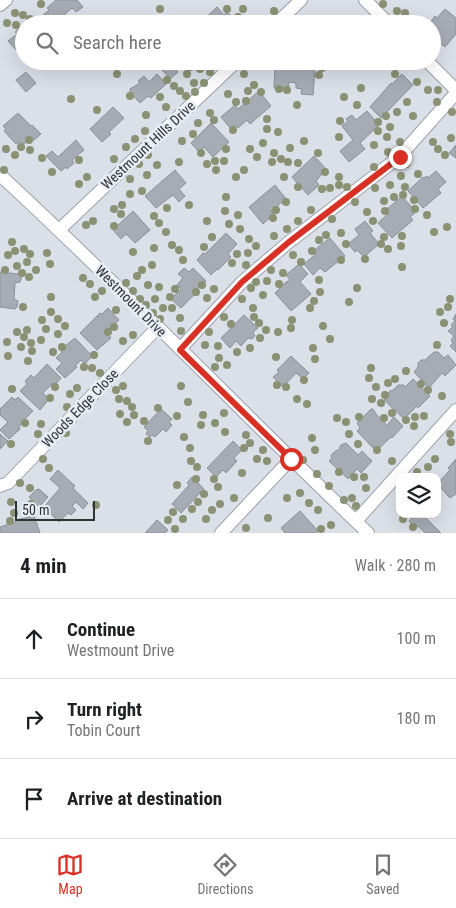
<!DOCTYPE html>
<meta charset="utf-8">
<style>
:root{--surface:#fff;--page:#f2f2f2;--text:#202124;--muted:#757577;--line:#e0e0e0;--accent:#d93025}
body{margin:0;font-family:"Roboto Condensed",sans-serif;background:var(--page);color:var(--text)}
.controls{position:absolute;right:15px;bottom:15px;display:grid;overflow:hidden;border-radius:10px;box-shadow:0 5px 20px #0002}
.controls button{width:45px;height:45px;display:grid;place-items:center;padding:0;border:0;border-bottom:1px solid var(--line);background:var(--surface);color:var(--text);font:25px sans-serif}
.scale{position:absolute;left:15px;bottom:12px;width:80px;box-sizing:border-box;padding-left:5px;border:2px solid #313236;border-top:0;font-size:14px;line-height:18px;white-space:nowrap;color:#313236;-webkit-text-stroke:4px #e8ecf5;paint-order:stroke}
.stop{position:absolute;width:15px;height:15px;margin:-11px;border:4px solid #d93025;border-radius:50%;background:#fff}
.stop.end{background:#d93025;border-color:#fff;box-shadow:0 1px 5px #0008}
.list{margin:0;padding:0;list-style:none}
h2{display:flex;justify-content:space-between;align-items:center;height:65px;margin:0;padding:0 20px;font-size:21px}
h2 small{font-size:16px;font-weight:400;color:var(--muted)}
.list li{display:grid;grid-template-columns:32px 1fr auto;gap:15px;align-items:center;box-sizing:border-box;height:80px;padding:0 20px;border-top:1px solid var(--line)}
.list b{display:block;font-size:19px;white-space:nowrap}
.list p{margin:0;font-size:16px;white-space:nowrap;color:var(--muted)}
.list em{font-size:16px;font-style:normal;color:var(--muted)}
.icon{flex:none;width:28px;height:28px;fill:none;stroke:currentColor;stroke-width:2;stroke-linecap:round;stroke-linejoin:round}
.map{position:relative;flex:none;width:456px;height:533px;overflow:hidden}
.search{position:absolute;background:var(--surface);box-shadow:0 5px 20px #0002;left:15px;right:15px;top:15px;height:55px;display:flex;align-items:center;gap:12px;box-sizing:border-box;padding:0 18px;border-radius:28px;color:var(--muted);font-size:19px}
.sheet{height:305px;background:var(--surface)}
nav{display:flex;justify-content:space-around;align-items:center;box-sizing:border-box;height:70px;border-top:1px solid var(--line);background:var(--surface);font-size:14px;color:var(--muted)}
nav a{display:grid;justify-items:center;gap:2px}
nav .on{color:var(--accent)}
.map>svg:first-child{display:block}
.building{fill:#a7abb4;stroke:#8b8f97}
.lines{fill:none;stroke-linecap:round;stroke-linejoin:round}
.minor-casing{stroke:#9da1aa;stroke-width:14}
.minor{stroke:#fff;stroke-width:12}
.tree{fill:#8a9174}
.route{stroke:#d93025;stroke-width:6}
.labels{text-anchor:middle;stroke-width:5;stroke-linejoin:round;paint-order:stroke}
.street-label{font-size:14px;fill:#313236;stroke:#e8ecf5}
</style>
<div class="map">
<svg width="456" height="533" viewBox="0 0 456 533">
<rect width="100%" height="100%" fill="#dbdfe8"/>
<path class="building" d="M56,0H77L83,7L76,12L72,8L54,24H51L43,15L49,10L47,8Z
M217,7L224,15L227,12L235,20L231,24H199Z
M445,9L456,18V34L445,47L432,37V24H429L435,16L437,18Z
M21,26L24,27V50L23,51L21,49L18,52L8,41L17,34L15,32Z
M170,61H190L182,69L174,62L172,64Z
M169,63L178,72L170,79L162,70Z
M275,65L296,68L297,66L307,67L306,69L315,70L313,95L301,94L302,89L296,88V83L289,82L288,89L274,88Z
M26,72L36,83L26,92L16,80Z
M157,74L166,84L151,98L148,96L140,103L130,92V89L140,83L138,81L144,76L149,82Z
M402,74L413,85L381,118L370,107L391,83L392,84Z
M259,91L271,106L250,124L247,120L238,128L235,125L231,129L221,117L235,105L238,109Z
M113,107L124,118L109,132L111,134L102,142L90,129Z
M367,111L379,125L360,143L365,149L349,162L340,151L353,140L342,126L348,121L346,119L352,115L356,120Z
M18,113L31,126L32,125L41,134L33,141L30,138L22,146L19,142L16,144L4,131L6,129L3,126Z
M211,123L229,142L213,157L204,147L199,152L191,143Z
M76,140L84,150L72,160L74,163L67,169L66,167L61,171L46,156L52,151L58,157Z
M456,145V158L449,153Z
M314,156L326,169L316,181L319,185L308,195L292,177Z
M175,170L186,183L179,189L185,196L179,202L173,195L156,208L145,196Z
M436,171L446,182L438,189L441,193L423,208L408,191L423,177L424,178L427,176L428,178Z
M275,185L286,199L271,211L274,214L263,224L249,207Z
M402,196L416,212L410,217L413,220L392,238L378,223L389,213L386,210Z
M133,211L150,230L135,243L126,234L121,239L113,230Z
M365,221L373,231L370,233L379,244L364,257L357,250L355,252L348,244L359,235L355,229Z
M226,233L237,244L228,254L231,257L218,270L217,269L211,275L197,260L203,253L205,254Z
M330,238L345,256L325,272L320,268L313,275L304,264L316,254L314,252L318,247Z
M299,264L308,274L300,282L311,294L291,311L275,293L287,281L288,282L290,280L286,275Z
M184,268L189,272L193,268L206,281L198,288L195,294L181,308L171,299L181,289L177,285L183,278L178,274Z
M0,272L19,274L22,276L20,282L15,283L14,299L18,301L17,307L15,309L0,307Z
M108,308L119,320L106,332L111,338L97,350L80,333L100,313L102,314Z
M456,314V352L450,346L453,343L451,340L454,336L448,331L453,327L451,325L455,321L453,319Z
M244,315L258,328L253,332L255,336L252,339L248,338L241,346L236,341L230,348L221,338Z
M75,338L92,356L85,364L81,360L75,366L77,367L65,378L56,369L62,363L56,358L62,352L60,350Z
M434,352H438L444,358L448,355L456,365L445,376L442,373L429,388L414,372L418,367V363L421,360H425Z
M291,356L309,373L303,379L296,373L283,387L273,377L279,372L277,370Z
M47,364L61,378L55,385L53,383L43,393L49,399L40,410L20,391L27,384L25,381L31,375L34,378Z
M413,379L430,396L418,408L417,406L404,419L384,400L390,391L393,390L398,385H404L405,387Z
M12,397L15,400L18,397L33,411L23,421L19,427L20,429L9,439L0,430L8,422L0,415V409Z
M161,409L172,419L169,422L172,425L166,432L163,429L155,437L152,435L150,437L146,434L148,431L144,427Z
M371,409H373L376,414L387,425L394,417L403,426L392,438L391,437L376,451L357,431L360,428L357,423Z
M0,434L8,441L0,449Z
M233,441L242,450L234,458L237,461L226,473L223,470L216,477L207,468Z
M346,443L358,455L362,451L372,461L361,473L357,469L348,479L329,461L332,458L331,456L332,454L337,450L338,451L341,445Z
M456,459V494L450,498L437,484L450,470L448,468Z
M58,470L75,486L73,488L88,503L83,509L76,502L72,506L76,510L71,515L68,513L59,522L44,507L60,488L50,479Z
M192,477L204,489L181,513L172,504L189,485L187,483Z
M39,489L48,497L39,507L29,497L36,490Z
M300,511L318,531L316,533H285L281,528Z
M415,514H422L441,533H425L418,526L416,528L409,521Z
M34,516L40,533H0V527L16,522V520Z
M157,520L168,530L165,533H145Z"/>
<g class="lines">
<defs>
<path id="minor" d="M365,0L389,24
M0,5L6,0
M276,24L301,0
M427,61L456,90
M0,175C126,291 244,415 368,533
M59,230L237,61
M180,349L242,282L289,242L399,157L456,93
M0,486L8,483L158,327
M356,521L456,410
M221,533L291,459"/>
</defs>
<use href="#minor" class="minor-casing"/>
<use href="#minor" class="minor"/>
</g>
<g class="tree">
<circle cx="41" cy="4" r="4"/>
<circle cx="383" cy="4" r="4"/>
<circle cx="160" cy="9" r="4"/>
<circle cx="227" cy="9" r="4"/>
<circle cx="243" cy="9" r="4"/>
<circle cx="274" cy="11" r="4"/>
<circle cx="397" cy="11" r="4"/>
<circle cx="15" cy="13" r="4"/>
<circle cx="405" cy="13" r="4"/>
<circle cx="23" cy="15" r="4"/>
<circle cx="238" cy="17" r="4"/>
<circle cx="30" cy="19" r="4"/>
<circle cx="258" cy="19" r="4"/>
<circle cx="7" cy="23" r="4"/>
<circle cx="16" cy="25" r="4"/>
<circle cx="190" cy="67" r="4"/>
<circle cx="322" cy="68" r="4"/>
<circle cx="200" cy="69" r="4"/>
<circle cx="210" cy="72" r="4"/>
<circle cx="117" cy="74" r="4"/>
<circle cx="187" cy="74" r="4"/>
<circle cx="244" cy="74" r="4"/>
<circle cx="395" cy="74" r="4"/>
<circle cx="319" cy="75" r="4"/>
<circle cx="167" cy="80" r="4"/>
<circle cx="417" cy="82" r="4"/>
<circle cx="194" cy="83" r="4"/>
<circle cx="204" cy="83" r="4"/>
<circle cx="254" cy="85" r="4"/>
<circle cx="174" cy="86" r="4"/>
<circle cx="361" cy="88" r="4"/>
<circle cx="279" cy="89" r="4"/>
<circle cx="287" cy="90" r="4"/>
<circle cx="428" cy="90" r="4"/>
<circle cx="438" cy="90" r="4"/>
<circle cx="180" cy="91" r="4"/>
<circle cx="248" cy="91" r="4"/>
<circle cx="195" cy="92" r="4"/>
<circle cx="261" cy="92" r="4"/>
<circle cx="228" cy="94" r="4"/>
<circle cx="130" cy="96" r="4"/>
<circle cx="186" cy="96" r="4"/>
<circle cx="160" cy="97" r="4"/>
<circle cx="344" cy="97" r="4"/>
<circle cx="71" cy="99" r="4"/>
<circle cx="246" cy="101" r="4"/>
<circle cx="236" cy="102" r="4"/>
<circle cx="407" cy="102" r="4"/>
<circle cx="437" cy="102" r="4"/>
<circle cx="297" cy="105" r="4"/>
<circle cx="357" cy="105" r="4"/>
<circle cx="166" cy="107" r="4"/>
<circle cx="97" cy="110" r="4"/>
<circle cx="397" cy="112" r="4"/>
<circle cx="452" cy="112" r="4"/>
<circle cx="210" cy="113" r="4"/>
<circle cx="146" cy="115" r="4"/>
<circle cx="386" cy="116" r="4"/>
<circle cx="413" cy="116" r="4"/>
<circle cx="267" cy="119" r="4"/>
<circle cx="214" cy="120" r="4"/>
<circle cx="340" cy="121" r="4"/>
<circle cx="378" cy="122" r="4"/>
<circle cx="198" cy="123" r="4"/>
<circle cx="390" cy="127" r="4"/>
<circle cx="267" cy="129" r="4"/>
<circle cx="233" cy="130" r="4"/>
<circle cx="145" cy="131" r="4"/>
<circle cx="378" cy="131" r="4"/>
<circle cx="278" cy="132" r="4"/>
<circle cx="193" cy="134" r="4"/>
<circle cx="339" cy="137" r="4"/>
<circle cx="387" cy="137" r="4"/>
<circle cx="451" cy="138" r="4"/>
<circle cx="135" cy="139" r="4"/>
<circle cx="29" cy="140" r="4"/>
<circle cx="182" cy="141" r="4"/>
<circle cx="304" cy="141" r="4"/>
<circle cx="400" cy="142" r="4"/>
<circle cx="433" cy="142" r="4"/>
<circle cx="263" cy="143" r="4"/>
<circle cx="374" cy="145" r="4"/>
<circle cx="21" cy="147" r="4"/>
<circle cx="126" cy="147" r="4"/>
<circle cx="290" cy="148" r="4"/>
<circle cx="6" cy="149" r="4"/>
<circle cx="226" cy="149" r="4"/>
<circle cx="250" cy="149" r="4"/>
<circle cx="438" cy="149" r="4"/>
<circle cx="30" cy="150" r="4"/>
<circle cx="388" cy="152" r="4"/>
<circle cx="201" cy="153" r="4"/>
<circle cx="274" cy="153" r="4"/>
<circle cx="318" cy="153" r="4"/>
<circle cx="15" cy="155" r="4"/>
<circle cx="148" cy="155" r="4"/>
<circle cx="445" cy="155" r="4"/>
<circle cx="257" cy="157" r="4"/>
<circle cx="42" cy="158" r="4"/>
<circle cx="114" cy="159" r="4"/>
<circle cx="281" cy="159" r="4"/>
<circle cx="79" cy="160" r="4"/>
<circle cx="215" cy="161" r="4"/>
<circle cx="224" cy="161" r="4"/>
<circle cx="179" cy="162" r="4"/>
<circle cx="272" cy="162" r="4"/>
<circle cx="288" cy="162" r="4"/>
<circle cx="298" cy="163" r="4"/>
<circle cx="139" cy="164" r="4"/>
<circle cx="207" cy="164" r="4"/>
<circle cx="406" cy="164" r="4"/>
<circle cx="157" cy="165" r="4"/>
<circle cx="374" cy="167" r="4"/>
<circle cx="4" cy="170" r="4"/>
<circle cx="216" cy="170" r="4"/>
<circle cx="244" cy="170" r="4"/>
<circle cx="52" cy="172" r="4"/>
<circle cx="325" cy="172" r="4"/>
<circle cx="418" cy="174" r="4"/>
<circle cx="147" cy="175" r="4"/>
<circle cx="401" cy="176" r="4"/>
<circle cx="87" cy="177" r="4"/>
<circle cx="236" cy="177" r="4"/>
<circle cx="284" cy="177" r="4"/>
<circle cx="339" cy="177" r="4"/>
<circle cx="130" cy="179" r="4"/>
<circle cx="79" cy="184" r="4"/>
<circle cx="339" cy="185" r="4"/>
<circle cx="390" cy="185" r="4"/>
<circle cx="298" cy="187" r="4"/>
<circle cx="347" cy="187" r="4"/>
<circle cx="405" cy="187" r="4"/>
<circle cx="330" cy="188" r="4"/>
<circle cx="375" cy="188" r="4"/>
<circle cx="322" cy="189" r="4"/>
<circle cx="142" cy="191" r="4"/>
<circle cx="130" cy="194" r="4"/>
<circle cx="403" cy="195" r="4"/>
<circle cx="226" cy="197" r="4"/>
<circle cx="394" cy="197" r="4"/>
<circle cx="414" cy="200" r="4"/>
<circle cx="384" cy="201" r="4"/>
<circle cx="286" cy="202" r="4"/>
<circle cx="355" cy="202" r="4"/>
<circle cx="122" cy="205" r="4"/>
<circle cx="189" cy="205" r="4"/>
<circle cx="167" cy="208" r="4"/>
<circle cx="114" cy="209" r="4"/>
<circle cx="415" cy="209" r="4"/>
<circle cx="276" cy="210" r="4"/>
<circle cx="311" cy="210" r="4"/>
<circle cx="225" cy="211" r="4"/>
<circle cx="385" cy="211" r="4"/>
<circle cx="367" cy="212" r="4"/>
<circle cx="121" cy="214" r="4"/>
<circle cx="238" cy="215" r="4"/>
<circle cx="427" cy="215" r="4"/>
<circle cx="154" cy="216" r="4"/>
<circle cx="273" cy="218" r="4"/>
<circle cx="332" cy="219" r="4"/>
<circle cx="93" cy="221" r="4"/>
<circle cx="207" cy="221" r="4"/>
<circle cx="298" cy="221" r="4"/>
<circle cx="373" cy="221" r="4"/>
<circle cx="159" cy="223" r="4"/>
<circle cx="229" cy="224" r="4"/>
<circle cx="86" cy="225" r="4"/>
<circle cx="114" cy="226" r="4"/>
<circle cx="447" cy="227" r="4"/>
<circle cx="240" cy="229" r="4"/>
<circle cx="287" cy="229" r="4"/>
<circle cx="166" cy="232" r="4"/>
<circle cx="434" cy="232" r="4"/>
<circle cx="341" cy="233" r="4"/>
<circle cx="326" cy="235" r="4"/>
<circle cx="274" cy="236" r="4"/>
<circle cx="402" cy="236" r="4"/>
<circle cx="212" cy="237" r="4"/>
<circle cx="384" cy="237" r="4"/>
<circle cx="249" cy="239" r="4"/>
<circle cx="319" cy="240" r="4"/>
<circle cx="12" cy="242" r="4"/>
<circle cx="346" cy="244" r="4"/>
<circle cx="381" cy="244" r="4"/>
<circle cx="172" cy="245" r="4"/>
<circle cx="256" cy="246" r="4"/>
<circle cx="401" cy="246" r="4"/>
<circle cx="204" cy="247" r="4"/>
<circle cx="154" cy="248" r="4"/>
<circle cx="24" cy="249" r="4"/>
<circle cx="388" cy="249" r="4"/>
<circle cx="179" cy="250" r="4"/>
<circle cx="15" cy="251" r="4"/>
<circle cx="312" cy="251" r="4"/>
<circle cx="133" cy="252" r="4"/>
<circle cx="47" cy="253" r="4"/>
<circle cx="248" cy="253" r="4"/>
<circle cx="30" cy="254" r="4"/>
<circle cx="237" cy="254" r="4"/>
<circle cx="8" cy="255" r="4"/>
<circle cx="293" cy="255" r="4"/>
<circle cx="365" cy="259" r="4"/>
<circle cx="183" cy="260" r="4"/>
<circle cx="341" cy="260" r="4"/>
<circle cx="27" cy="262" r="4"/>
<circle cx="301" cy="262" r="4"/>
<circle cx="232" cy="263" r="4"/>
<circle cx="50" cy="264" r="4"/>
<circle cx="152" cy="265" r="4"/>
<circle cx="246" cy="265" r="4"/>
<circle cx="17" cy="266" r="4"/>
<circle cx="402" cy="267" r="4"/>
<circle cx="5" cy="270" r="4"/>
<circle cx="36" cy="270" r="4"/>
<circle cx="142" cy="270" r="4"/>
<circle cx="271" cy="270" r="4"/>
<circle cx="22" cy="273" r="4"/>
<circle cx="283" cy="273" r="4"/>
<circle cx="137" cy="276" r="4"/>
<circle cx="29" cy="277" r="4"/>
<circle cx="83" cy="278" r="4"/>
<circle cx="319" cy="280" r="4"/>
<circle cx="267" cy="281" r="4"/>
<circle cx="256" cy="282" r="4"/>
<circle cx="126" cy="283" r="4"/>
<circle cx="90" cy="284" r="4"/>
<circle cx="279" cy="284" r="4"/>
<circle cx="148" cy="285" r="4"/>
<circle cx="202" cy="285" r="4"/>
<circle cx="159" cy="287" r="4"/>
<circle cx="251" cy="288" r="4"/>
<circle cx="357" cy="288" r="4"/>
<circle cx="175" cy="289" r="4"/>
<circle cx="214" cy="289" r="4"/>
<circle cx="102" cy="291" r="4"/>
<circle cx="133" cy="291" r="4"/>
<circle cx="196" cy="292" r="4"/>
<circle cx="320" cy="292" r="4"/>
<circle cx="263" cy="295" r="4"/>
<circle cx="51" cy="297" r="4"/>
<circle cx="95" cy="297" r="4"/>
<circle cx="170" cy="297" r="4"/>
<circle cx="207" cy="298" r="4"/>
<circle cx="140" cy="299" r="4"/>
<circle cx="155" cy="299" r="4"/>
<circle cx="242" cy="299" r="4"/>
<circle cx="450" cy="299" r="4"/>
<circle cx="314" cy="301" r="4"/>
<circle cx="349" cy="302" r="4"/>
<circle cx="146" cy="305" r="4"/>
<circle cx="23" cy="307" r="4"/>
<circle cx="448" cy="307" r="4"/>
<circle cx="163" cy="308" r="4"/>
<circle cx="172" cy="308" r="4"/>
<circle cx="253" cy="308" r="4"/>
<circle cx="310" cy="308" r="4"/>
<circle cx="116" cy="310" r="4"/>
<circle cx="51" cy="312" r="4"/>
<circle cx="440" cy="312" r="4"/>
<circle cx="153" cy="313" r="4"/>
<circle cx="224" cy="317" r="4"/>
<circle cx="254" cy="317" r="4"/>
<circle cx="180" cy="318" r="4"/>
<circle cx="58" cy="319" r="4"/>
<circle cx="160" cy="319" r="4"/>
<circle cx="42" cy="320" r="4"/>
<circle cx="292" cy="320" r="4"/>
<circle cx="259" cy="323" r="4"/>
<circle cx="444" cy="323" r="4"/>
<circle cx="231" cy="324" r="4"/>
<circle cx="65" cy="326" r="4"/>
<circle cx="323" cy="326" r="4"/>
<circle cx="114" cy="327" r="4"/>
<circle cx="291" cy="328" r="4"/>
<circle cx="46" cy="329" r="4"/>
<circle cx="27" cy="330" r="4"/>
<circle cx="266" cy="330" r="4"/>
<circle cx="181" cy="331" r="4"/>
<circle cx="17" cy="332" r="4"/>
<circle cx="108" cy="332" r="4"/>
<circle cx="209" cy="332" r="4"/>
<circle cx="278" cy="332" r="4"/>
<circle cx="58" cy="334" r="4"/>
<circle cx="133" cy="335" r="4"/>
<circle cx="24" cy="337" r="4"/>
<circle cx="260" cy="338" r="4"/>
<circle cx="330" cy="339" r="4"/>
<circle cx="41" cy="340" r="4"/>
<circle cx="123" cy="341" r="4"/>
<circle cx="7" cy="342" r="4"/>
<circle cx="31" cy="343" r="4"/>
<circle cx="205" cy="345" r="4"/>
<circle cx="437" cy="345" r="4"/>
<circle cx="218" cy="346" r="4"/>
<circle cx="21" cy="347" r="4"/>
<circle cx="62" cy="347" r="4"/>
<circle cx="250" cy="348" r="4"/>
<circle cx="313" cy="348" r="4"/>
<circle cx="32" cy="351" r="4"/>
<circle cx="53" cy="352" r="4"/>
<circle cx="237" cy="352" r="4"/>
<circle cx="94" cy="355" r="4"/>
<circle cx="8" cy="356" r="4"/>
<circle cx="276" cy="357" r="4"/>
<circle cx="219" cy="358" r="4"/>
<circle cx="315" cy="359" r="4"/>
<circle cx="28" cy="361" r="4"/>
<circle cx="227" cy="365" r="4"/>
<circle cx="84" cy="367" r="4"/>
<circle cx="215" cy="367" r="4"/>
<circle cx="92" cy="368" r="4"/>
<circle cx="371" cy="368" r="4"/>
<circle cx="406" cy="371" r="4"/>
<circle cx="100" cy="373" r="4"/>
<circle cx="369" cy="378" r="4"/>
<circle cx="395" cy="379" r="4"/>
<circle cx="304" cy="380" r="4"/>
<circle cx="388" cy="383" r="4"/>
<circle cx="421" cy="384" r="4"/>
<circle cx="277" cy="385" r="4"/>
<circle cx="123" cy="386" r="4"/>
<circle cx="181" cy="386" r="4"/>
<circle cx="55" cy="387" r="4"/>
<circle cx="286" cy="387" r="4"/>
<circle cx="376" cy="387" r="4"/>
<circle cx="77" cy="388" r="4"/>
<circle cx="12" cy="389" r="4"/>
<circle cx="116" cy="390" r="4"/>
<circle cx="428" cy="390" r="4"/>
<circle cx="70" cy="394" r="4"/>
<circle cx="385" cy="395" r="4"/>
<circle cx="442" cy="396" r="4"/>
<circle cx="50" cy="398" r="4"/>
<circle cx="119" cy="399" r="4"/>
<circle cx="297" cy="399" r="4"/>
<circle cx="372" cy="399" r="4"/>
<circle cx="127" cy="401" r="4"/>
<circle cx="188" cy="402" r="4"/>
<circle cx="381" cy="403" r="4"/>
<circle cx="307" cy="404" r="4"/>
<circle cx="67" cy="407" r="4"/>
<circle cx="132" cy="407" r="4"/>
<circle cx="158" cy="408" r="4"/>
<circle cx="224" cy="413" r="4"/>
<circle cx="392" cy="413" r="4"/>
<circle cx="120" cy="414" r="4"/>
<circle cx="134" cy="415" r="4"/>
<circle cx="203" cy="415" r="4"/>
<circle cx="177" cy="416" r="4"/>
<circle cx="424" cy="416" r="4"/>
<circle cx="359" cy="417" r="4"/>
<circle cx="415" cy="417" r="4"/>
<circle cx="337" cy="418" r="4"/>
<circle cx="384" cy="418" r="4"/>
<circle cx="406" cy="420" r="4"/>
<circle cx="144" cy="421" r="4"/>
<circle cx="127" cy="422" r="4"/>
<circle cx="346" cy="422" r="4"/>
<circle cx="25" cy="423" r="4"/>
<circle cx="215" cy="423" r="4"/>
<circle cx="41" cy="424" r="4"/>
<circle cx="201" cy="425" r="4"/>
<circle cx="414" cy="426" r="4"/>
<circle cx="225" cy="432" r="4"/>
<circle cx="66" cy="433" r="4"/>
<circle cx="38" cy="434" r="4"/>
<circle cx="349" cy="434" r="4"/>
<circle cx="450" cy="434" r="4"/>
<circle cx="246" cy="435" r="4"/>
<circle cx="184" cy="437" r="4"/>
<circle cx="312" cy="438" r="4"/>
<circle cx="148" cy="441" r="4"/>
<circle cx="451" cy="442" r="4"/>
<circle cx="250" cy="443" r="4"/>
<circle cx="11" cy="444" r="4"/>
<circle cx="358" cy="444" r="4"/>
<circle cx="190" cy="448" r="4"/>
<circle cx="244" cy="448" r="4"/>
<circle cx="263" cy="450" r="4"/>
<circle cx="315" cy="450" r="4"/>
<circle cx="377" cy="450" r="4"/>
<circle cx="43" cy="459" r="4"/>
<circle cx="257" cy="459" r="4"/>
<circle cx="435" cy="459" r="4"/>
<circle cx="303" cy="460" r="4"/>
<circle cx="191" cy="461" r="4"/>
<circle cx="267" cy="461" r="4"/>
<circle cx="392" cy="461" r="4"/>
<circle cx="197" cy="467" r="4"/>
<circle cx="428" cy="467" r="4"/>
<circle cx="49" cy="468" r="4"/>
<circle cx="339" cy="472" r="4"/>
<circle cx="417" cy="472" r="4"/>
<circle cx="242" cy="473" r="4"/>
<circle cx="317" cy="474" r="4"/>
<circle cx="354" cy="477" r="4"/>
<circle cx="364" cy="477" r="4"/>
<circle cx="196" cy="479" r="4"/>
<circle cx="214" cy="479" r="4"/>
<circle cx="20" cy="483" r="4"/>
<circle cx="177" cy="485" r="4"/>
<circle cx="329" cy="486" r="4"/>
<circle cx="218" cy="487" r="4"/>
<circle cx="30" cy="488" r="4"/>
<circle cx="366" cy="488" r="4"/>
<circle cx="300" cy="493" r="4"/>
<circle cx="204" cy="494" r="4"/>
<circle cx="234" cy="498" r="4"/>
<circle cx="287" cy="498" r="4"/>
<circle cx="352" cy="498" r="4"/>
<circle cx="344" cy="500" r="4"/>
<circle cx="11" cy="502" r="4"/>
<circle cx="198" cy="502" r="4"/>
<circle cx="309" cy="503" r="4"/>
<circle cx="31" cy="504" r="4"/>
<circle cx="220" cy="504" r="4"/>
<circle cx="96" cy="505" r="4"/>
<circle cx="356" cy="506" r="4"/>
<circle cx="192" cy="509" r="4"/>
<circle cx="212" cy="510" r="4"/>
<circle cx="318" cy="510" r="4"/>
<circle cx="173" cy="512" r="4"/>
<circle cx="14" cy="513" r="4"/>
<circle cx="268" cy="518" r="4"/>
<circle cx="183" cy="519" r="4"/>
<circle cx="206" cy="519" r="4"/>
<circle cx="403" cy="519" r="4"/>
<circle cx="168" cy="520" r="4"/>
<circle cx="10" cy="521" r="4"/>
<circle cx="331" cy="525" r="4"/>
<circle cx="413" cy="527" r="4"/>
<circle cx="246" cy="528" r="4"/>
<circle cx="175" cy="529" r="4"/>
<circle cx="321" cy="529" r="4"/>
</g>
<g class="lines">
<path class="route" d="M291,459L180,350L242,282L289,242L400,157"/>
</g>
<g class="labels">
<g class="street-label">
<text transform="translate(148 145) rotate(-43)" y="5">Westmount Hills Drive</text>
<text transform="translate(131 301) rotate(45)" y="5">Westmount Drive</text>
<text transform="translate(80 408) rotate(-46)" y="5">Woods Edge Close</text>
</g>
</g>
</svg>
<div class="controls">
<button><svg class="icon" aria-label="layers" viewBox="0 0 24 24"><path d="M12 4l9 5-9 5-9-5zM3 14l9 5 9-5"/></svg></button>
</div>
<div class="scale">50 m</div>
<div class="stop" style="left:291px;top:459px"></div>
<div class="stop end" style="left:400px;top:157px"></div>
<div class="search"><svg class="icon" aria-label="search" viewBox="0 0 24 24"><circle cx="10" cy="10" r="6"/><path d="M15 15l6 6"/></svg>Search here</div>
</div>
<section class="sheet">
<h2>4 min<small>Walk · 280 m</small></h2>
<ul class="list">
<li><svg class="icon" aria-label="ahead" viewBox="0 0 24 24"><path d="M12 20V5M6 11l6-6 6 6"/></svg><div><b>Continue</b><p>Westmount Drive</p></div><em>100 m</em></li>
<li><svg class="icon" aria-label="right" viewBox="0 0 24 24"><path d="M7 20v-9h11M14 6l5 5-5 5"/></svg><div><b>Turn right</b><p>Tobin Court</p></div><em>180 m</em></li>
<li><svg class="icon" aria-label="arrive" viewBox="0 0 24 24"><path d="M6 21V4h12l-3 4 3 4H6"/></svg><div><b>Arrive at destination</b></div></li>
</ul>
</section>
<nav>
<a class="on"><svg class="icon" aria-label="map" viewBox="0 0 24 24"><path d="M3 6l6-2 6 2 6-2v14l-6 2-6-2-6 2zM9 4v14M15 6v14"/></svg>Map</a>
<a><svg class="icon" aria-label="directions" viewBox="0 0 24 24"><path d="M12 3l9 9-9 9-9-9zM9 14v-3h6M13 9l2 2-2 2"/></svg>Directions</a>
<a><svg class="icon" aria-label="saved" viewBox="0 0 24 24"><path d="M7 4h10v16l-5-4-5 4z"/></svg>Saved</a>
</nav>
